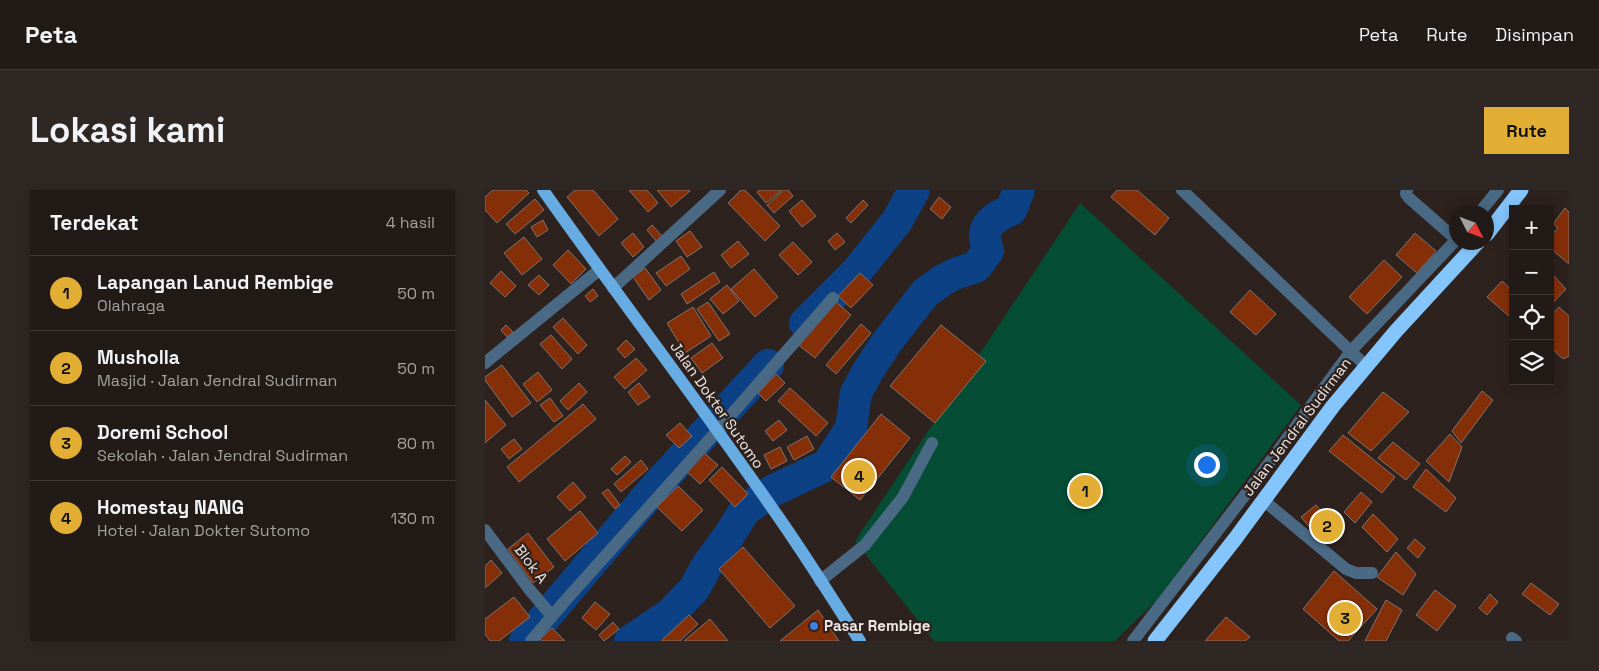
<!DOCTYPE html>
<html lang="id">
<meta charset="utf-8">
<style>
:root{--surface:#221a16;--page:#2e2723;--text:#f1f3f6;--muted:#a2a1a1;--line:#3f3835;--accent:#e3ae34}
body{margin:0;font-family:"Space Grotesk",sans-serif;background:var(--page);color:var(--text)}
.controls{position:absolute;right:15px;top:15px;display:grid;overflow:hidden;border-radius:0px;box-shadow:0 2px 12px #0003}
.controls button{width:45px;height:45px;display:grid;place-items:center;padding:0;border:0;border-bottom:1px solid var(--line);background:var(--surface);color:var(--text);font:25px sans-serif}
.compass{position:absolute;left:964px;top:15px;width:45px;height:45px;border-radius:50%;background:var(--surface);box-shadow:0 2px 12px #0003;rotate:132deg}
.you{position:absolute;left:721px;top:274px;width:18px;height:18px;margin:-12px;border:4px solid #fff;border-radius:50%;background:#1a73e8;box-shadow:0 0 0 8px #1a73e833}
.badge{display:grid;place-items:center;width:32px;height:32px;border-radius:50%;background:var(--accent);color:#111;font-size:16px;font-weight:700}
.pin{position:absolute;translate:-50% -50%;border:2px solid #fff;box-shadow:0 1px 5px #0006}
.list{margin:0;padding:0;list-style:none}
h2{display:flex;justify-content:space-between;align-items:center;height:65px;margin:0;padding:0 20px;font-size:21px}
h2 small{font-size:16px;font-weight:400;color:var(--muted)}
.list li{display:grid;grid-template-columns:32px 1fr auto;gap:15px;align-items:center;box-sizing:border-box;height:75px;padding:0 20px;border-top:1px solid var(--line)}
.list b{display:block;font-size:19px;white-space:nowrap}
.list p{margin:0;font-size:16px;white-space:nowrap;color:var(--muted)}
.list em{font-size:16px;font-style:normal;color:var(--muted)}
.icon{flex:none;width:28px;height:28px;fill:none;stroke:currentColor;stroke-width:2;stroke-linecap:round;stroke-linejoin:round}
.map{position:relative;flex:none;width:1084px;height:451px;overflow:hidden;border-radius:0px}
header{display:flex;align-items:center;gap:30px;box-sizing:border-box;height:70px;padding:0 25px;background:var(--surface);border-bottom:1px solid var(--line)}
header strong{font-size:24px}
nav{display:flex;gap:28px;margin-inline-start:auto;font-size:18px}
.intro{display:flex;align-items:center;justify-content:space-between;box-sizing:border-box;height:120px;padding:0 30px}
h1{margin:0;font-size:35px}
.button{padding:12px 22px;border-radius:0px;background:var(--accent);color:#111;font-size:18px;font-weight:700}
main{display:flex;gap:30px;padding:0 30px}
aside{flex:1;background:var(--surface);border-radius:0px;box-shadow:0 2px 12px #0003}
.map>svg:first-child{display:block}
.green{fill:#054d34}
.lines{fill:none;stroke-linecap:round;stroke-linejoin:round}
.river{stroke:#0c4186;stroke-width:32}
.building{fill:#852f09;stroke:#81736d}
.minor{stroke:#496984;stroke-width:12}
.major{stroke:#67abe3;stroke-width:12}
.highway{stroke:#84c5fb;stroke-width:15}
.shop-dot{fill:#3f7fe0;stroke:#2e221e;stroke-width:2}
.labels{text-anchor:middle;stroke-width:4.5;stroke-linejoin:round;paint-order:stroke}
.street-label{font-size:15px;fill:#efe7e4;stroke:#2e221e}
.poi-label{font-size:15px;font-weight:bold;fill:#efe7e4;stroke:#2e221e;text-anchor:start}
</style>
<header>
<strong>Peta</strong>
<nav><a>Peta</a><a>Rute</a><a>Disimpan</a></nav>
</header>
<div class="intro"><h1>Lokasi kami</h1><a class="button">Rute</a></div>
<main>
<aside>
<h2>Terdekat<small>4 hasil</small></h2>
<ul class="list">
<li><span class="badge">1</span><div><b>Lapangan Lanud Rembige</b><p>Olahraga</p></div><em>50 m</em></li>
<li><span class="badge">2</span><div><b>Musholla</b><p>Masjid · Jalan Jendral Sudirman</p></div><em>50 m</em></li>
<li><span class="badge">3</span><div><b>Doremi School</b><p>Sekolah · Jalan Jendral Sudirman</p></div><em>80 m</em></li>
<li><span class="badge">4</span><div><b>Homestay NANG</b><p>Hotel · Jalan Dokter Sutomo</p></div><em>130 m</em></li>
</ul>
</aside>
<div class="map">
<svg width="1084" height="451" viewBox="0 0 1084 451">
<rect width="100%" height="100%" fill="#2e221e"/>
<path class="green" d="M595,13L816,215L674,408L630,451H449L370,351Z"/>
<g class="lines">
<path class="river" d="M320,133L372,81L412,31L429,0
M40,451L173,294L283,175
M145,451L185,424L209,399L223,374L243,347L260,320L287,301L342,275L366,238L371,203L383,181L402,152L440,103L458,90L472,83L491,77L503,61C502,56 499,49 500,44C501,32 516,24 526,20L534,0"/>
</g>
<path class="building" d="M8,0H41L44,3L12,33L0,20V7Z
M90,0H108L133,29L114,46L82,7Z
M144,0H162L173,13L163,22Z
M172,0H204L205,1L186,17Z
M256,0H260L295,36L280,51L243,13Z
M275,0H297L281,13L272,2Z
M299,0H303L308,6L289,23L282,15Z
M632,0H652L684,28L670,45L626,7Z
M454,7L466,17L457,29L445,19Z
M50,9L59,20L30,44L21,34Z
M317,10L331,26L317,37L304,21Z
M378,10L383,15L366,33L361,28Z
M1080,18L1084,22V74L1065,58V47L1073,38L1068,34Z
M58,30L63,40L52,47L46,37Z
M167,35L178,47L172,52L162,40Z
M205,41L217,57L202,67L191,51Z
M148,43L159,57L148,67L136,53Z
M352,43L360,52L350,60L343,51Z
M930,43L951,61L932,83L911,65Z
M39,47L57,69L37,85L19,63Z
M253,51L264,64L246,78L236,65Z
M308,52L327,72L313,85L294,65Z
M83,60L101,79L86,94L68,75Z
M196,66L205,79L181,96L171,83Z
M899,70L917,87L882,124L864,107Z
M160,78L176,100L164,110L148,87Z
M269,79L293,107L270,127L246,99Z
M16,81L31,96L20,107L5,93Z
M229,82L235,92L202,114L196,104Z
M1065,82L1081,99L1065,116Z
M375,83L388,95L366,118L353,106Z
M54,85L64,95L54,105L43,95Z
M1017,91L1028,101V124L1025,127L1002,107Z
M242,95L254,111L238,124L225,109Z
M108,99L113,106L105,112L100,106Z
M765,100L791,124L771,145L745,122Z
M348,109L366,125L330,168L311,153Z
M223,112L245,144L234,151L212,119Z
M208,117L226,146L200,163L182,133Z
M1074,117L1084,126V166L1078,169L1065,157V127Z
M78,128L102,155L93,164L68,137Z
M376,134L386,143L351,184L341,175Z
M21,135L28,142L22,147L16,140Z
M456,135L501,171L450,233L405,196Z
M66,145L87,169L77,179L55,154Z
M141,150L150,159L140,168L132,159Z
M227,153L238,168L217,183L206,168Z
M151,168L162,180L140,199L129,187Z
M17,175L46,213L27,227L0,190V187Z
M53,182L67,200L52,212L38,194Z
M291,184L300,193L281,211L273,203Z
M94,193L102,202L83,220L75,211Z
M154,193L165,207L153,215L143,202Z
M305,198L343,233L331,246L293,211Z
M997,201L1008,210L976,253L967,241Z
M898,202L924,222L886,261L863,243Z
M65,208L78,226L69,232L55,215Z
M0,210L21,235L0,253Z
M98,214L111,229L34,292L22,277Z
M396,224L425,248L375,310L346,287Z
M294,230L302,240L288,251L280,241Z
M195,233L207,246L194,258L181,245Z
M965,244L977,257L964,292L941,271Z
M858,245L910,287L897,303L844,261Z
M322,246L329,259L309,270L302,257Z
M29,249L37,259L24,269L16,259Z
M908,252L935,274L921,290L893,268Z
M295,257L302,271L286,279L279,265Z
M217,261L233,275L215,294L200,280Z
M140,266L146,272L132,285L126,279Z
M156,270L163,279L136,302L129,294Z
M237,277L263,304L250,317L224,290Z
M941,279L971,308L961,322L928,297Z
M88,292L101,307L85,321L72,307Z
M193,296L218,320L197,341L172,317Z
M123,299L135,315L130,319L117,303Z
M876,302L887,312L870,333L859,322Z
M831,315L848,335L833,347L816,327Z
M95,321L113,343L80,371L62,349Z
M888,324L913,349L902,362L877,337Z
M43,343L69,377L48,393L23,359Z
M930,349L940,358L933,368L922,358Z
M258,357L310,416L285,438L234,379Z
M911,362L931,384L918,405L892,387Z
M6,370L17,383L0,398V376Z
M849,381L892,419L863,451H854L818,419Z
M1046,393L1074,414L1065,425L1037,404Z
M950,400L971,416L952,441L931,425Z
M1005,404L1013,412L1002,425L994,418Z
M29,407L45,427L14,451H5L0,444V429Z
M901,410L917,420L901,451H880Z
M110,412L125,424L111,440L97,428Z
M333,420L354,451H295Z
M204,425L213,434L195,451H176Z
M741,427L765,447L760,451H720Z
M225,429L243,451H199Z
M128,432L134,439L119,451L114,445Z
M67,438L80,451H57L55,449Z"/>
<g class="lines">
<path class="minor" d="M697,0L881,176
M922,0L921,4L924,8L972,50
M995,22L1013,0
M128,98L235,0
M0,173L114,80
M778,310L861,379L871,383H887
M0,340L44,399L67,426
M335,391L380,355L418,307L447,253
M1027,448L1031,451
M46,451L80,411L232,241L348,108
M648,451L770,292L866,161L972,49"/>
<path class="major" d="M58,0C135,109 216,215 292,325C321,366 347,409 375,451"/>
<path class="highway" d="M1002,44L1036,0
M670,451L750,349L848,216L911,141L993,52"/>
</g>
<circle class="shop-dot" cx="329" cy="436" r="5"/>
<g class="labels">
<g class="street-label">
<text transform="translate(232 215) rotate(55)" y="5">Jalan Dokter Sutomo</text>
<text transform="translate(812 237) rotate(-53)" y="5">Jalan Jendral Sudirman</text>
<text transform="translate(46 374) rotate(53)" y="5">Blok A</text>
</g>
<g class="poi-label">
<text x="339" y="441">Pasar Rembige</text>
</g>
</g>
</svg>
<div class="controls">
<button>+</button>
<button>−</button>
<button><svg class="icon" aria-label="locate" viewBox="0 0 24 24"><circle cx="12" cy="12" r="6"/><path d="M12 2v4M12 18v4M2 12h4M18 12h4"/></svg></button>
<button><svg class="icon" aria-label="layers" viewBox="0 0 24 24"><path d="M12 4l9 5-9 5-9-5zM3 14l9 5 9-5"/></svg></button>
</div>
<svg class="compass" viewBox="-18 -18 36 36"><path d="M0-13l5 13h-10z" fill="#e53935"/><path d="M0 13l5-13h-10z" fill="#a2a1a1"/></svg>
<div class="you"></div>
<div class="pin badge" style="left:600px;top:301px">1</div>
<div class="pin badge" style="left:842px;top:336px">2</div>
<div class="pin badge" style="left:860px;top:428px">3</div>
<div class="pin badge" style="left:374px;top:286px">4</div>
</div>
</main>
